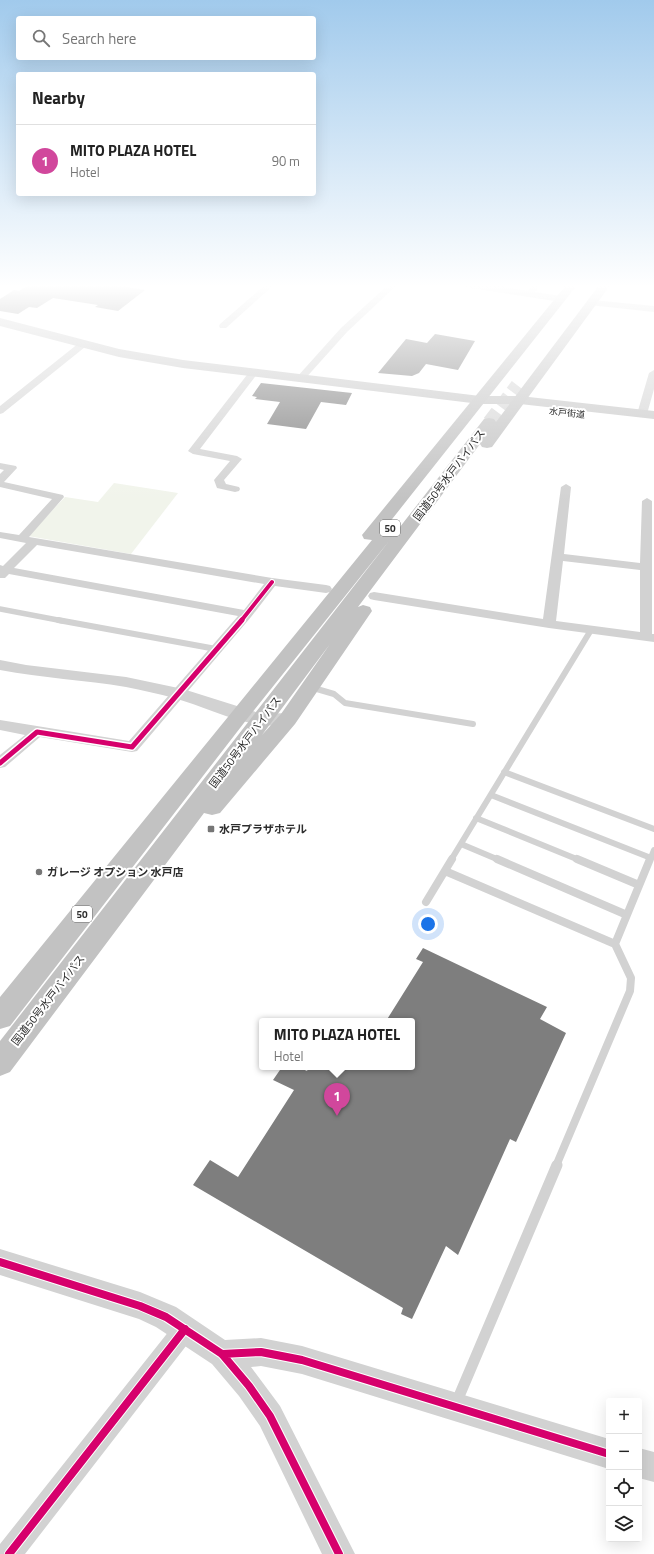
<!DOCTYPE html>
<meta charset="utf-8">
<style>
:root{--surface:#fff;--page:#f6f6f6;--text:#222;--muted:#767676;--line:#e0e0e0;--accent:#767676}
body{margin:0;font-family:"Titillium Web","Noto Sans JP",sans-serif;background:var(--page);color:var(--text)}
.controls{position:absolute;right:12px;bottom:12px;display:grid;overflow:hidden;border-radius:4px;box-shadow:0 4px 16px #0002}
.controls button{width:36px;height:36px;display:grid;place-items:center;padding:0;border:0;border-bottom:1px solid var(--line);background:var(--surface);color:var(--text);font:20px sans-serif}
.you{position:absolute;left:428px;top:924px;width:14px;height:14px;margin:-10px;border:3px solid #fff;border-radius:50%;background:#1a73e8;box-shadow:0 0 0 6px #1a73e833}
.badge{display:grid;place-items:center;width:26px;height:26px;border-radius:50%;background:var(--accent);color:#fff;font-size:13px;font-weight:700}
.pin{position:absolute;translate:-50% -33px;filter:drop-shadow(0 1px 2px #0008)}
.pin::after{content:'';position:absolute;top:21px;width:14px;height:12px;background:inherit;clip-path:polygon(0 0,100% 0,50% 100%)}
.popup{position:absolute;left:259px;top:1018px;width:156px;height:52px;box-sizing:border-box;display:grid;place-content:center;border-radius:4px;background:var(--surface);filter:drop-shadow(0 1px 3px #0005);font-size:13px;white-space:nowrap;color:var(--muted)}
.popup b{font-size:15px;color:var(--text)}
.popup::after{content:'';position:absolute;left:50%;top:100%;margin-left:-8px;border:8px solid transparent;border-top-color:var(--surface)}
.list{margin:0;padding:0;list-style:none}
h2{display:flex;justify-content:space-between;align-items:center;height:52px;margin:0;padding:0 16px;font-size:17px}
h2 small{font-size:13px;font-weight:400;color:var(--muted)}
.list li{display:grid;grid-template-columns:26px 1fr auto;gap:12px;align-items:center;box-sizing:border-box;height:72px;padding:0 16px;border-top:1px solid var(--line)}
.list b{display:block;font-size:15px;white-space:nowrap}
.list p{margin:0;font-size:13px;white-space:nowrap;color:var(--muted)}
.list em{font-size:13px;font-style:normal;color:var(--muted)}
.icon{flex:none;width:22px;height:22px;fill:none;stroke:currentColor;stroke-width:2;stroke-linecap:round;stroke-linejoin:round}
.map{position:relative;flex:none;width:654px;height:1554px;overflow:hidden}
.search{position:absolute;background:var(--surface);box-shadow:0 4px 16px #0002;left:16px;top:16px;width:300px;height:44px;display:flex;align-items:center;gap:10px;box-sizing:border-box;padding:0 14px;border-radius:4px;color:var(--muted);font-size:15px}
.panel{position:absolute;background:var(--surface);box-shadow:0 4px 16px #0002;left:16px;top:72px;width:300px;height:124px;border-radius:4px}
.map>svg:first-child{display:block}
.green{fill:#f1f4eb}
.building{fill:#7e7e7e}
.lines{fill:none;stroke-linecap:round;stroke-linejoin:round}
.trunk-tunnel{stroke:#d5d5d5;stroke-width:13;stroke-dasharray:13 6;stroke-linecap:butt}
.service-far3{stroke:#d2d2d2;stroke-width:5.5}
.service-far2{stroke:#d2d2d2;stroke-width:6}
.service-far1{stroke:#d2d2d2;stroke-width:8}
.service{stroke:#d2d2d2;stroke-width:11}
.minor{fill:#d2d2d2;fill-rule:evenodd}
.tertiary{fill:#d2d2d2;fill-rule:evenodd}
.primary{fill:#c5c5c5;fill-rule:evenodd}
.trunk{fill:#c2c2c2;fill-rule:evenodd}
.cycleway-far2-casing{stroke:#fff;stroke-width:6}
.cycleway-far1-casing{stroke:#fff;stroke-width:8}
.cycleway-casing{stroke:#fff;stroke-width:10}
.cycleway-far2{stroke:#d6006c;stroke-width:4}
.cycleway-far1{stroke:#d6006c;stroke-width:5}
.cycleway{stroke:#d6006c;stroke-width:8}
.poi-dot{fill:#767676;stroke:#fff;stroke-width:1.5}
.labels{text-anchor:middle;stroke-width:4;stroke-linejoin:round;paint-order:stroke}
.far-street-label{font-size:9px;fill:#2d2d2d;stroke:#fff}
.shield{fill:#fff;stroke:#6c6c6c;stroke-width:1}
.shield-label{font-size:10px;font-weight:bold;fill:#2d2d2d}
.street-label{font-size:11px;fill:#2d2d2d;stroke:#fff}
.poi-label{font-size:11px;font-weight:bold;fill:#2d2d2d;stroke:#fff;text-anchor:start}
</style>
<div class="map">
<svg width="654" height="1554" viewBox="0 0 654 1554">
<rect width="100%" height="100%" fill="#fff"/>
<path class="green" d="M114,483L178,493L131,554L28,536L65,497L98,502Z"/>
<path class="building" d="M30,284H108L145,290L118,311L95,307L98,305L53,298L37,308L29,307L18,314L0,311V299L14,290L19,291Z
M435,334L475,341L458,370L426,364L419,373L412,376L378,373L406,339L427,343Z
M261,383L352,393L346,405L321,402L306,429L267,424L280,402L255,399L257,397L252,396Z
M423,948L547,1007L540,1019L566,1033L516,1142L510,1139L458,1255L446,1246L412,1319L401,1314L403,1308L193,1185L210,1160L238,1177L294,1090L273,1080L282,1067H298L307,1071L309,1067H332L341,1071L344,1067H412V1021H386L423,962L416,959Z"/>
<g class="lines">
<path class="trunk-tunnel" d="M489,422L517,385"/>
<path class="service-far3" d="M0,609L63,621"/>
<path class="service-far2" d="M58,620L216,649
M310,687L334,694L345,703L473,724
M504,772L654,829
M491,795L651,858
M476,818L579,860
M461,844L499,860
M451,860L591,630
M650,860L654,850"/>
<path class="service-far1" d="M497,859L627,915
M577,859L639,885
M445,871L615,944L631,978L630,991L556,1166
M426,902L452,859
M615,944L650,859"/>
<path class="service" d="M457,1401L557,1165"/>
<path class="minor" d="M266,284H275L226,328H220L219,326L220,324Z
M389,284H398L347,332L303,381H297L295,379L297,377L341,328Z
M533,284H541L532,296H526L525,294Z
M82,342L86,345L85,347L3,413L0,414V406L79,343Z
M253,370L258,373L200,449L237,456L242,459L224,480L226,484L239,487L240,489L239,491L235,492L217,488L214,480L230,461L193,454L188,451L250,371Z
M654,370V389L647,414L645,416H639L637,414L649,373Z
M0,463L16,466L17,468L4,482L63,495L64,497L29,537L272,578L326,585L330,586L332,589L330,592L326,593L275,586L251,617L137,751L132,752L40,737L5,767L0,768V755L25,735L0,730V720L129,741L238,616L9,574L5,578H0V565L3,566L26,543L0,538V532L19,535L52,499L0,487V474L4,470L0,469ZM37,545L264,584L244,610L14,568Z
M566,484L571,487L564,554L640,563L642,501L647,498L652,501V634H654V642L549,628L374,600L370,599L368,596L370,593L374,592L543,619L561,487ZM563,561L640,570V632L556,621Z
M185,1317L193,1321L197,1329L193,1337L25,1554H0V1544L177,1321Z"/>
<path class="tertiary" d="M460,284H485L561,296L566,299L561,302L464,287Z
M592,300L654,306V312L589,305L587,303L589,301Z
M0,660L26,665L126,677L183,689L262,714L288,713L294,715L296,719L294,723C255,734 211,708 174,698C159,694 142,690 126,687C85,680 42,678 0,670Z
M0,1249L140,1292L176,1307L225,1340L261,1338L302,1346L609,1439V1469L302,1374L261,1366L251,1367L280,1406L355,1554H322L260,1426L239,1396L212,1364L156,1327L139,1319L0,1275Z
M639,1448L654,1452V1482L639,1478Z"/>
<path class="primary" d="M0,318L119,349L183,360L480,396H520L654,411V419L520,404H480L183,368L119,357L0,326Z"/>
<path class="trunk" d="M567,284H578L389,523H397L399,527L397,531L247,719L10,1026L0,1029V997L372,540L364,539L362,535Z
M600,284H611L492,447L487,448L482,447L480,444L358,607L363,605L370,607L372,611L295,724L220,813L212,815L204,813L10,1072L0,1076V1041L484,419L489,418L494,419L496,422ZM330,644L281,714L262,735Z"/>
<defs>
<path id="cycleway-far2" d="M241,621L272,582"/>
<path id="cycleway-far1" d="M0,763L37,732L132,747L242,620"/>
<path id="cycleway" d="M0,1262L140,1306L166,1317L222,1354L249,1386L270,1416L339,1554
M222,1354L261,1352L302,1360L609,1454
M9,1554L185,1329"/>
</defs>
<use href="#cycleway-far2" class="cycleway-far2-casing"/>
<use href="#cycleway-far1" class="cycleway-far1-casing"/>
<use href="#cycleway" class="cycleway-casing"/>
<use href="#cycleway-far2" class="cycleway-far2"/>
<use href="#cycleway-far1" class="cycleway-far1"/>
<use href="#cycleway" class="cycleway"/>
</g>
<linearGradient id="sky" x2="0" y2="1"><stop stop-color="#a1caec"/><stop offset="0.57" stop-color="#fff"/><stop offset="1" stop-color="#fff" stop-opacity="0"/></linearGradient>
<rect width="654" height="502" fill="url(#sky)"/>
<g class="poi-dot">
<rect x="207" y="825" width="8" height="8" rx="2"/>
<circle cx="39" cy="872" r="4"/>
</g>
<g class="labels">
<g class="far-street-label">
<text transform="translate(567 413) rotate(6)" y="3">水戸街道</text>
</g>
<g class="shield">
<rect x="380" y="520" width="20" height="16" rx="3"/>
<rect x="72" y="906" width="20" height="16" rx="3"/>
</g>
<g class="shield-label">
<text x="390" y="532">50</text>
<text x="82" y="918">50</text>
</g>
<g class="street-label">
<text transform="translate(449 475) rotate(-53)" y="4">国道50号水戸バイパス</text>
<text transform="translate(245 742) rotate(-53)" y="4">国道50号水戸バイパス</text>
<text transform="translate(48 1000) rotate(-52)" y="4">国道50号水戸バイパス</text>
</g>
<g class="poi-label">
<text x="219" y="833">水戸プラザホテル</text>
<text x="47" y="876">ガレージ オプション 水戸店</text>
</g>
</g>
</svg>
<div class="controls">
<button>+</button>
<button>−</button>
<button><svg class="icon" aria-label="locate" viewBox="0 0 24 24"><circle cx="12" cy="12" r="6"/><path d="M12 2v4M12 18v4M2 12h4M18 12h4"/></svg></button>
<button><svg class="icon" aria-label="layers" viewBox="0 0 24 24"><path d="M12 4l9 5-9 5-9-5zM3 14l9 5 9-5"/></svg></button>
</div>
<div class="you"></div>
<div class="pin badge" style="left:337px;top:1116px;background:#d1479c">1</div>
<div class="popup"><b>MITO PLAZA HOTEL</b>Hotel</div>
<div class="search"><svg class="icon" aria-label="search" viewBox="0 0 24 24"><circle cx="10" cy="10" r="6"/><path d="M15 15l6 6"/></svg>Search here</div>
<section class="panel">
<h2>Nearby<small></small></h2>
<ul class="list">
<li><span class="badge" style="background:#d1479c">1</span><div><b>MITO PLAZA HOTEL</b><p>Hotel</p></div><em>90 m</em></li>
</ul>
</section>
</div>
